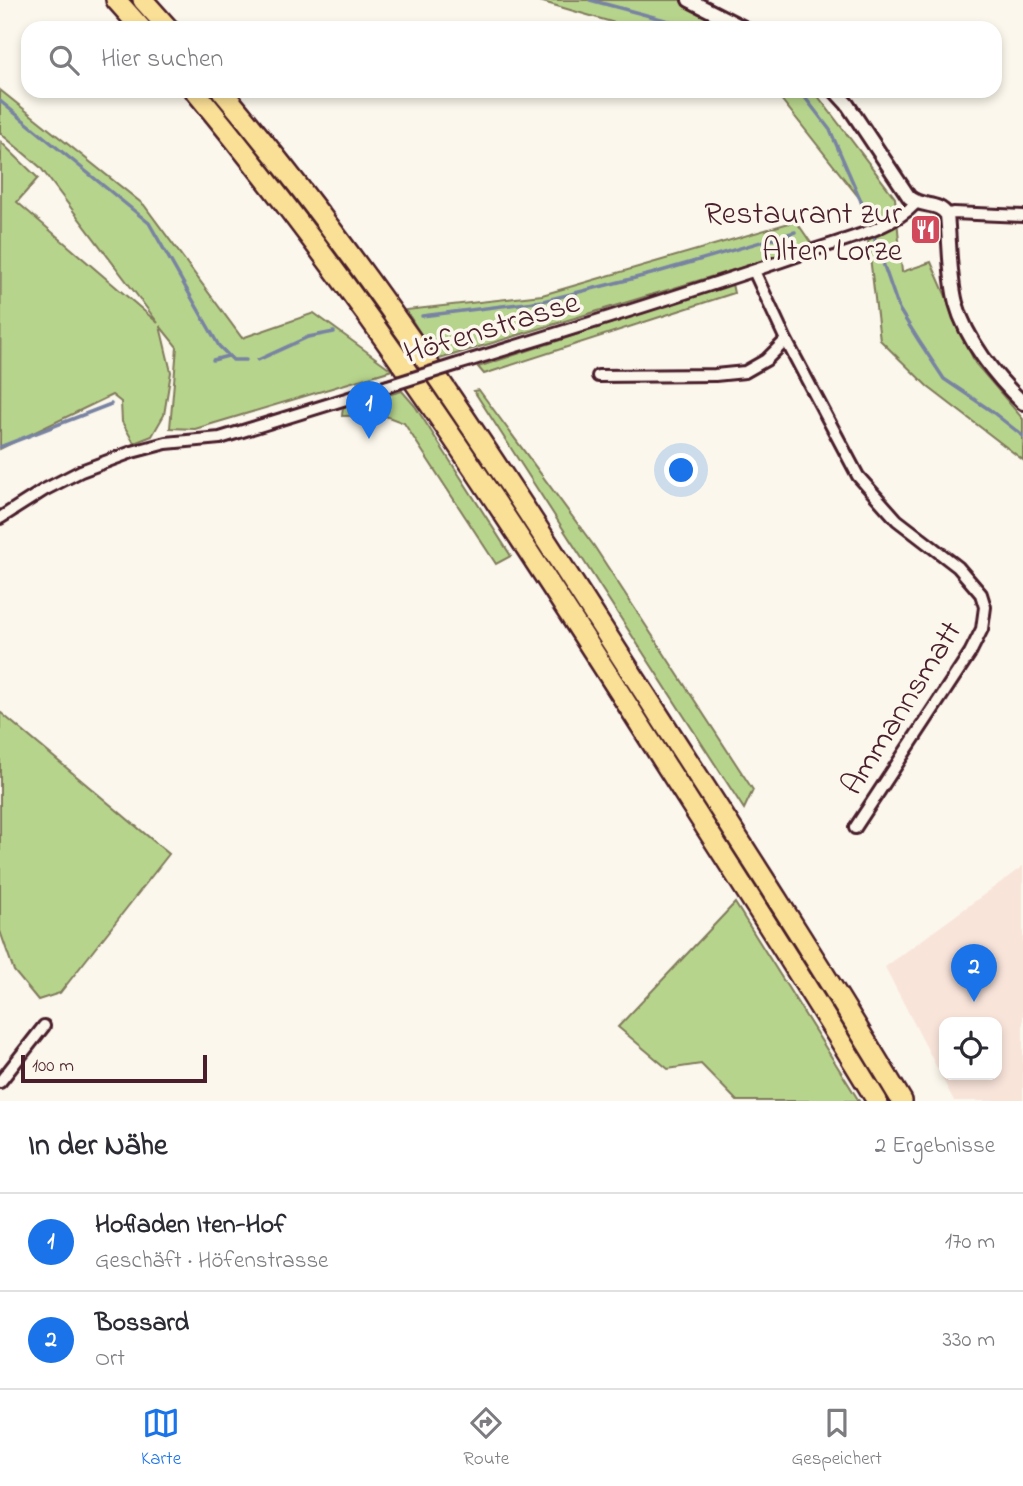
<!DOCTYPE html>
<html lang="de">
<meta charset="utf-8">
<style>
:root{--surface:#fff;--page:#f2f2f3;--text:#2b2b33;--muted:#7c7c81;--line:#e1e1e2;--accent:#1a73e8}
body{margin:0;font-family:"Indie Flower",sans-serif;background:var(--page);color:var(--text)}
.controls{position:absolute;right:21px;bottom:21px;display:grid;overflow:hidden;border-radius:14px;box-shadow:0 4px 10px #0003}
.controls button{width:63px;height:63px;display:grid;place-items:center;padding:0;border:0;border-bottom:2px solid var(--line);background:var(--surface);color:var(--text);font:35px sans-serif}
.scale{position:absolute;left:21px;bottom:18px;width:186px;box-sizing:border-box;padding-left:7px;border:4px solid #4a1f2b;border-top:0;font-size:19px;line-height:24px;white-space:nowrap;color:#4a1f2b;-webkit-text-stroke:5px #fbf7ec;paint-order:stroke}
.you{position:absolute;left:682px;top:471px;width:24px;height:24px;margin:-18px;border:5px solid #fff;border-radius:50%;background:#1a73e8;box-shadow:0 0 0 10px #1a73e833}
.badge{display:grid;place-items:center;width:46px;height:46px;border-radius:50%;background:var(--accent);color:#fff;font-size:23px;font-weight:700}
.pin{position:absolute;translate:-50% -58px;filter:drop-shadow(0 2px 4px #0008)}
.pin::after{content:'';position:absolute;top:37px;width:24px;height:21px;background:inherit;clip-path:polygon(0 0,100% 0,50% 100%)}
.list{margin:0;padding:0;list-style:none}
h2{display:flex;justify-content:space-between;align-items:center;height:91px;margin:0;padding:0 28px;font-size:30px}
h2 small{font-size:23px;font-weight:400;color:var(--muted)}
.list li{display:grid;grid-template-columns:46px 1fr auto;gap:21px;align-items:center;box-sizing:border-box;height:98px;padding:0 28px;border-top:2px solid var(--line)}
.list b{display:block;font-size:26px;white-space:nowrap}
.list p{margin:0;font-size:23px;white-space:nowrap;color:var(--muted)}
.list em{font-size:23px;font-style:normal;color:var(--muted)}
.icon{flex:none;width:38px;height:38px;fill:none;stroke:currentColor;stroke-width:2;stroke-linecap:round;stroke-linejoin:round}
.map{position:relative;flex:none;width:1023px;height:1101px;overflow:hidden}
.search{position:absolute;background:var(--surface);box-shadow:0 4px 10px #0003;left:21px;right:21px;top:21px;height:77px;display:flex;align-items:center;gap:18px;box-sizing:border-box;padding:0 24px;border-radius:21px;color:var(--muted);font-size:26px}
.sheet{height:287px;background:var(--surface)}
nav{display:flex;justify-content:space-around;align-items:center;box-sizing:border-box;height:98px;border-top:2px solid var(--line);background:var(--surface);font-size:19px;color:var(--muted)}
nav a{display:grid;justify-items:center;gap:4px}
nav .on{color:var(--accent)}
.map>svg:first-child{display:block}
.built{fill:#f9e4da;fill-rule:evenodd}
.green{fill:#b7d48c;stroke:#807a5c;stroke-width:2}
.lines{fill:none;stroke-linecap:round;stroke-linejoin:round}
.stream{stroke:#7883a2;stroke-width:3.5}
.minor-casing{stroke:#4a1f2b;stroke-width:16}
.tertiary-casing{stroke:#4a1f2b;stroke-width:18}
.motorway-casing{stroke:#4a1f2b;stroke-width:24}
.minor{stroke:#fbf7ec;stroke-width:10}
.tertiary{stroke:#fbf7ec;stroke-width:12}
.motorway{stroke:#fadf96;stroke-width:19}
.minor-bridge-casing{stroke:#4a1f2b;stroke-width:16;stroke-linecap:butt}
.minor-bridge{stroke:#fbf7ec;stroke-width:10}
.labels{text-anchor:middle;stroke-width:7;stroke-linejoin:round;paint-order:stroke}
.poi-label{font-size:32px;fill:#4a1f2b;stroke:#fbf7ec;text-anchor:end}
.street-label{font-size:32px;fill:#4a1f2b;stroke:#fbf7ec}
</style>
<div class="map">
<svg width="1023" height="1101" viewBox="0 0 1023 1101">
<rect width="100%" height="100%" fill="#fbf7ec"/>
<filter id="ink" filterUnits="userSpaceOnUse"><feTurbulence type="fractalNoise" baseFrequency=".0143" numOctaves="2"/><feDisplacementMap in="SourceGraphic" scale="14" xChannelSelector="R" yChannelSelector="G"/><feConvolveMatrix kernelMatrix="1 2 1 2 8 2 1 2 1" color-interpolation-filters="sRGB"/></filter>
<g filter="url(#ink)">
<path class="built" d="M1023,866V1101H954L885,967ZM944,1022H997V1075H944Z"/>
<path class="green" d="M536,0H680L726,28H632Z
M0,90L144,205L242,338L314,313L392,370L195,429L170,428L177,347L160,326L171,372L164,415L152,436L134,443L122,422L121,402L112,395L0,449L1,142L38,178L17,202L158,323L40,167L0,133Z
M772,91H814L895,198L902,272L931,262L975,363L1023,419V460L928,387L880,340L867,232L860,199L777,94Z
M796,221L813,246L436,360L406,310L542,295Z
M732,284L734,293L484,374L478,367Z
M479,390L594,546L753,790L744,809L474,391Z
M402,391L415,406L511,556L496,564L404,423L383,415L342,416L343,407Z
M0,712L169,854L60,993L38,1000L14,971L0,931Z
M735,903L859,1101H737L701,1064L668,1069L618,1027Z"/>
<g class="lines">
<path class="stream" d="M590,0L695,28
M800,91L830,130L864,208L899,309L919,341L944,379L990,410L1023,436
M0,101L149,223L219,346L233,360H246
M422,316L543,301L651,274L795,232
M213,360L228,356
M258,360L308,337L334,332
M0,447L111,404"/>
<defs>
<path id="minor" d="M947,215L953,213L1023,216
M754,271L786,340L858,476L897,520L958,567L981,594L985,607L982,629L970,653L855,828
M458,364C574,328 691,293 805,253C841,240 889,231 916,203
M598,376L715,375L745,372L766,360L786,340
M0,518L44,490L81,471L132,452L166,443L220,438L388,386
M0,1082L44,1026"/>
<path id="tertiary" d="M689,0L744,28
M835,91L847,104L909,197C921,208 938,201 947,215C950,244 949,275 956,303C966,340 996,377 1023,403"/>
<path id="motorway" d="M116,0L141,28
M143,0L168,28
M195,91C358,288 495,497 632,712C714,841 798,970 877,1101
M222,91C373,271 501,469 627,666C720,810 814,954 902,1101"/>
</defs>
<use href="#minor" class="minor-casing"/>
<use href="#tertiary" class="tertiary-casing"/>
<use href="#motorway" class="motorway-casing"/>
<use href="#minor" class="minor"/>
<use href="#tertiary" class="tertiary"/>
<use href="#motorway" class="motorway"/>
<defs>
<path id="minor-bridge" d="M388,386L458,364"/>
</defs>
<use href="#minor-bridge" class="minor-bridge-casing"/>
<use href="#minor-bridge" class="minor-bridge"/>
</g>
</g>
<defs>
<symbol id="restaurant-square" viewBox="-11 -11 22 22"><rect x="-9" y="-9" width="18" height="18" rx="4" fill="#d1495b" stroke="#fbf7ec"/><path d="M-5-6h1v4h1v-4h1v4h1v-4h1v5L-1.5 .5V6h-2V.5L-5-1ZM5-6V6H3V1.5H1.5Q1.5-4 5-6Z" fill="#fff"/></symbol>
</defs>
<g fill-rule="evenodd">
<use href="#restaurant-square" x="908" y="212" width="35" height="35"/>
</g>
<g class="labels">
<g class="poi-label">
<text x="902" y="223">Restaurant zur<tspan x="902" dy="37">Alten Lorze</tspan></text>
</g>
<g class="street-label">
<text transform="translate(491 326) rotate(-17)" y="11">Höfenstrasse</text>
<text transform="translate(900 707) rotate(-58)" y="11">Ammannsmatt</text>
</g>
</g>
</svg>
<div class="controls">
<button><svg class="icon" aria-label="locate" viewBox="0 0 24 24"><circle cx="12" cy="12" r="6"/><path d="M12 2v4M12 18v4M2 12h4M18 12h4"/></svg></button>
</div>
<div class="scale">100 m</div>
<div class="you"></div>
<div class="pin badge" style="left:369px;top:439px">1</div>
<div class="pin badge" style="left:974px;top:1002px">2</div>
<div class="search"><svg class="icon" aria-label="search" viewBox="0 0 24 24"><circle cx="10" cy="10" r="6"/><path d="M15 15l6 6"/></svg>Hier suchen</div>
</div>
<section class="sheet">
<h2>In der Nähe<small>2 Ergebnisse</small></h2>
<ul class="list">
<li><span class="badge">1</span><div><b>Hofladen Iten-Hof</b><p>Geschäft · Höfenstrasse</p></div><em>170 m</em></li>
<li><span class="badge">2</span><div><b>Bossard</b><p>Ort</p></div><em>330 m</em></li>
</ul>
</section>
<nav>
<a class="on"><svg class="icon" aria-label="map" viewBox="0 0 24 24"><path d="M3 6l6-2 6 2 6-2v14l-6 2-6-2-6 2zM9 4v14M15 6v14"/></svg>Karte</a>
<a><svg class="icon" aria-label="directions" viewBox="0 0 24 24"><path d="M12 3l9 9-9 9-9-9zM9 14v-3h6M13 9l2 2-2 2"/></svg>Route</a>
<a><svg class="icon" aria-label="saved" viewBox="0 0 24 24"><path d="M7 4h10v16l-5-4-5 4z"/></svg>Gespeichert</a>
</nav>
